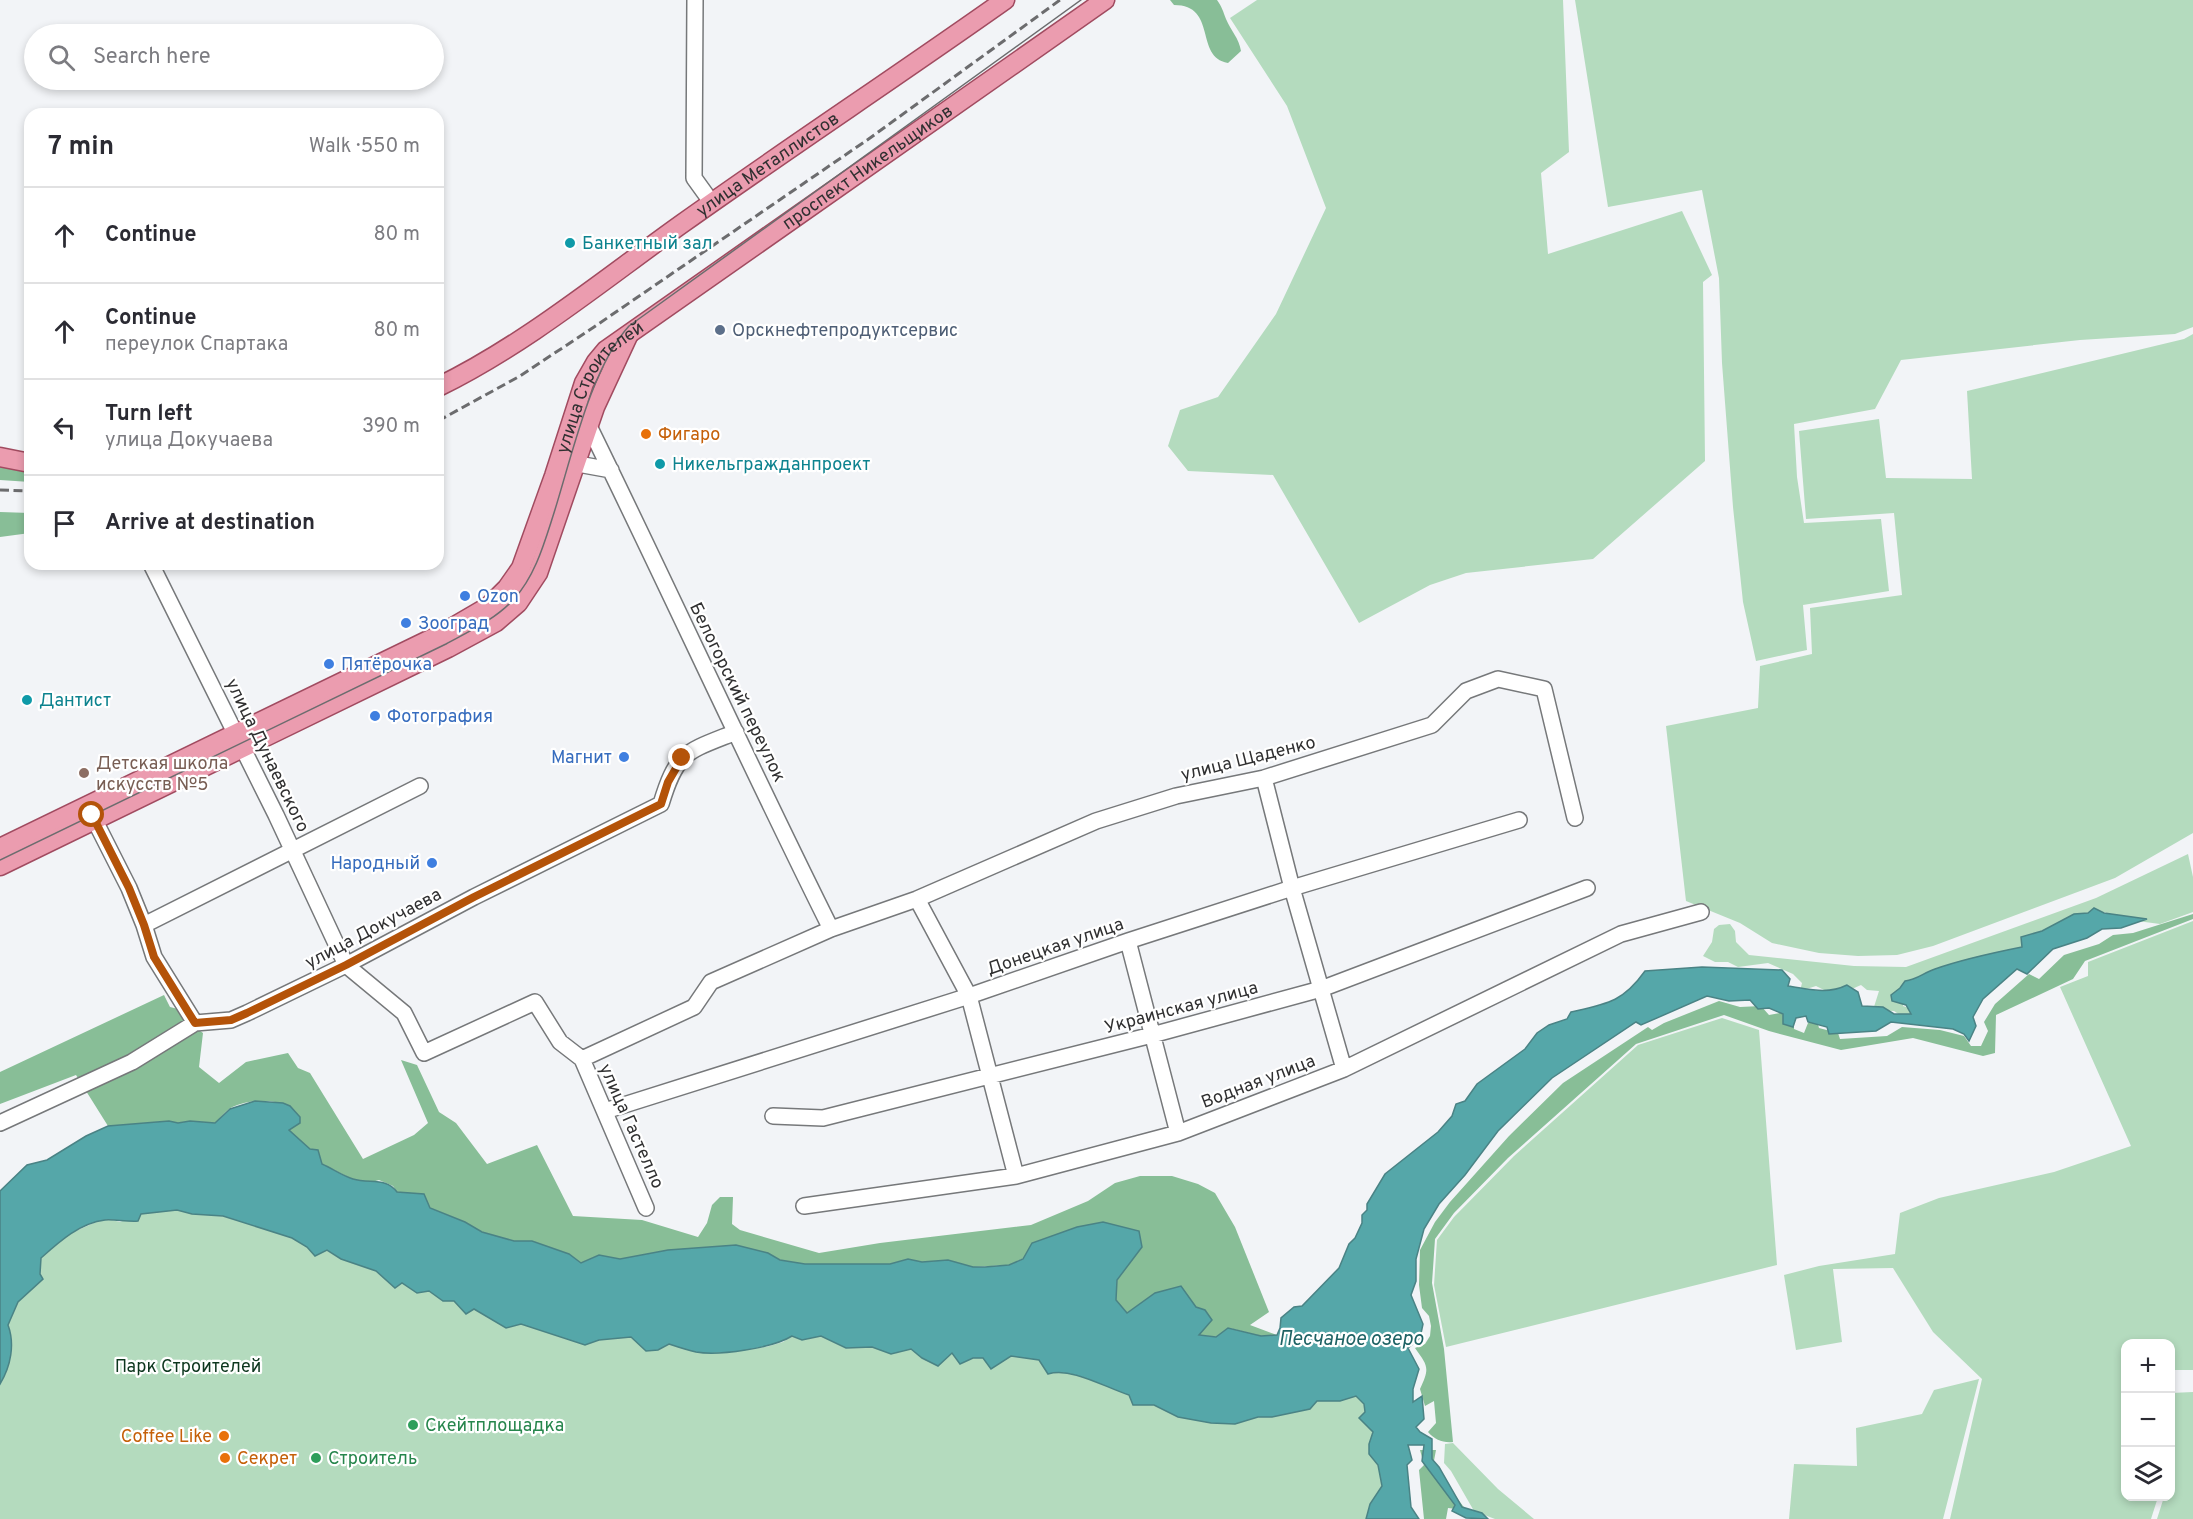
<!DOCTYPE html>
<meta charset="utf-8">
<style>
:root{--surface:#fff;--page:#f2f2f3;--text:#2b2b33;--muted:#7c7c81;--line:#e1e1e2}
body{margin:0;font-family:Overpass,sans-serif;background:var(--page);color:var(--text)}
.controls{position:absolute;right:18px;bottom:18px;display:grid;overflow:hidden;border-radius:12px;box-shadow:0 3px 9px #0003}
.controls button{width:54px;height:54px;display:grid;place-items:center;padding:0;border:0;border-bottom:2px solid var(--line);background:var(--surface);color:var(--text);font:30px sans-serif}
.stop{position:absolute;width:18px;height:18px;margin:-14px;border:4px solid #b45309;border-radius:50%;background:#fff}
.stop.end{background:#b45309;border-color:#fff;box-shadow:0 2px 6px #0008}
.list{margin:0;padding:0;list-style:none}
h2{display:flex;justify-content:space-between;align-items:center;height:78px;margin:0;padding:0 24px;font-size:26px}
h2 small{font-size:20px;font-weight:400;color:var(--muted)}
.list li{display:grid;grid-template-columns:39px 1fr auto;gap:18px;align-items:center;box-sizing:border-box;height:96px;padding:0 24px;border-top:2px solid var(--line)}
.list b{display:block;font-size:22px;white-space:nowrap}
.list p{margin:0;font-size:20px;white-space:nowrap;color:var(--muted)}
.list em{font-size:20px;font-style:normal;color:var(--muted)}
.icon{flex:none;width:33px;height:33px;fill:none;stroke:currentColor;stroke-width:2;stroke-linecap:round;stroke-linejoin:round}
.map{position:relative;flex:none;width:2193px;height:1519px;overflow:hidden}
.search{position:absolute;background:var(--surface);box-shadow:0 3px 9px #0003;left:24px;top:24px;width:420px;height:66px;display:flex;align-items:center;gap:15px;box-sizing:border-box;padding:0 21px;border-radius:33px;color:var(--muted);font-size:22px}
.panel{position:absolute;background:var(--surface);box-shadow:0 3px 9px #0003;left:24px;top:108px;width:420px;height:462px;border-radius:18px}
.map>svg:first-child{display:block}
.green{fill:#b4dbbe}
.forest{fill:#88be97}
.water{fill:#55a7a9;stroke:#4a8385;stroke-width:1.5}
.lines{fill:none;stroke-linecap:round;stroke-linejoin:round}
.minor-casing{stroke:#76787a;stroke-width:18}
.major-casing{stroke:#a14b60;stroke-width:21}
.minor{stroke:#fff;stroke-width:15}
.major{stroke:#eb9caf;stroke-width:18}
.tram{stroke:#6c6c6e;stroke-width:1.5}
.rail{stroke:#6c6c6e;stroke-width:3;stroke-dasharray:9 4.5;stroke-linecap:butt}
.route{stroke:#b45309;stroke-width:8}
.culture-dot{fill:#0f9aa8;stroke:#fff;stroke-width:2}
.service-dot{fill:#5c6f8a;stroke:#fff;stroke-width:2}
.food-dot{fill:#e8710a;stroke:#fff;stroke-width:2}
.shop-dot{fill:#3f7fe0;stroke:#fff;stroke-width:2}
.education-dot{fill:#8d6e63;stroke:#fff;stroke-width:2}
.leisure-dot{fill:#2e9e5b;stroke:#fff;stroke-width:2}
.labels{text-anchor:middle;stroke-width:4.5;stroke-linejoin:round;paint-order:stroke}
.street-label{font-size:18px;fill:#303031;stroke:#fff}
.culture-label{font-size:18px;fill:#0d838f;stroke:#fff;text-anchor:start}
.service-label{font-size:18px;fill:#4e5e75;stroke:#fff;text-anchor:start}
.food-label{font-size:18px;fill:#c56008;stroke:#fff;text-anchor:start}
.shop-label{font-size:18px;fill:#366cbe;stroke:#fff;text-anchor:start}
.education-label{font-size:18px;fill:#785e54;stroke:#fff;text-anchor:start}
.park-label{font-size:18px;fill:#0d371e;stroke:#fff}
.leisure-label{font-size:18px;fill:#27864d;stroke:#fff;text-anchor:start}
.water-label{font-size:20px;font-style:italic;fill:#1e6264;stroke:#fff}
</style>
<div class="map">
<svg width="2193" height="1519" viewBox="0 0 2193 1519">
<rect width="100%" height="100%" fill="#f2f4f7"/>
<path class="green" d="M1257,0H1563L1569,152L1541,173L1548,254L1682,211L1712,275L1703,282L1705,461L1593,559L1466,573L1430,585L1359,623L1273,475L1188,471L1168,446L1180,410L1218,397L1276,314L1326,208L1287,106L1230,18Z
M1575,0H2193V327L2175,334L2080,340L1901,360L1875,409L1794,424L1797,477L1804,523L1881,519L1889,591L1803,605L1807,650L1756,661L1743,602L1733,507L1722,363L1719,278L1702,190L1608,207Z
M2193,334V833L2115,878L1933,946L1897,955L1858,956L1819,953L1772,943L1740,923L1686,901L1666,726L1758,708L1760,666L1812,654L1810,608L1902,595L1894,513L1806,519L1799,431L1879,419L1886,478L1972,479L1967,391L2184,339Z
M2188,854L2193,877V912L2160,924L2115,918L2105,912L2100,918L2033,951L1903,999V1006L1917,1011L1906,1019L1894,1011L1873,1010L1879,991L1867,990L1861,985L1845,992L1830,993L1816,986L1800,991L1802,983L1793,974L1768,963L1738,967L1728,962H1715L1703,956L1712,942L1714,929L1719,925L1730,924L1735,931L1736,942L1749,955L1854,966L1906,967L2096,898Z
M2193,921V1370H2171L2170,1344H2126V1496L2158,1497L2151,1519H1950L1982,1379L1933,1332L1893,1268L1833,1269L1842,1342L1796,1350L1784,1275L1819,1266L1895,1254L1900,1213L1939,1198L2054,1172L2131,1146L2060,987L2088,976V962Z
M1722,1018L1759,1030L1777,1265L1446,1347L1434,1285L1437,1240L1454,1217L1514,1156L1638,1045Z
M177,1210L192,1214L223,1216L292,1238L307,1247L326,1250L341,1259L376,1271L395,1288L402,1283L417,1293L429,1291L443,1301L454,1300L466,1313L474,1309L506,1328L521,1324L585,1345L599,1340L631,1336L658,1350L668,1344L697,1352L766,1347L783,1342L792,1336L802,1340L821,1336L846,1348L872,1347L891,1354L911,1349L922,1358L952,1352L973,1358L1011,1356L1039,1360L1048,1374C1073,1367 1104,1387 1129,1395L1133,1405H1154L1178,1417L1211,1423L1235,1424L1258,1417H1272L1310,1409L1317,1401H1340L1356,1395L1364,1404L1365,1412L1360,1418L1373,1432L1369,1444L1378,1465L1382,1487L1370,1504L1366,1519H0V1384C10,1368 14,1342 8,1325L18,1302L43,1279L40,1274L41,1258L69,1234L96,1222L108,1219L120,1222L140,1214Z
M1979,1379L1943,1519H1789L1794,1464L1857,1466L1856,1428L1922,1414L1934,1390Z
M2193,1392V1519H2157L2164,1497L2170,1496L2171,1393Z
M1453,1443L1498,1489L1534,1519H1495L1474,1511L1451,1471L1444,1463L1445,1444Z"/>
<path class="forest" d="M1170,0H1217C1222,7 1223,11 1226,19C1231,31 1239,38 1241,51L1228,63C1194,57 1218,5 1174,5Z
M0,466L30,473V482L0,480Z
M0,512L30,513V533L0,537Z
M2193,914V919L2085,961L2073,979L1996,1015L1995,1053L1983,1056L1913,1038L1841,1050L1769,1031L1724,1015L1636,1044L1508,1158L1454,1213L1435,1239L1432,1283L1444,1349L1453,1442C1443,1443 1435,1440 1428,1432L1436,1423L1434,1401L1425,1406L1420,1389C1430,1368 1428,1366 1415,1348L1425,1344L1430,1336L1431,1326L1429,1316L1422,1308L1419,1285L1420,1250L1435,1222L1450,1202L1509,1136L1563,1083L1648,1027L1652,1030L1664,1023L1719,1001L1740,1007L1761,1006L1769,1015L1780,1013L1794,1019V1029L1804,1033L1808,1023L1817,1021L1819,1028L1838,1033L1840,1039L1887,1036L1902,1027L1940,1030L1964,1036L1971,1046H1981L1988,1031L1984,1022L1995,1004L2029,974L2039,979L2064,955L2099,944L2113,935L2133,933Z
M164,995L170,1007L182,1010L187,1022L203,1033L199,1067L219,1083L246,1062L288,1053L298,1068L310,1073L363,1159L414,1135L428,1123L401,1060L417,1065L439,1112L456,1123L487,1164L537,1145L573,1216L642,1220L698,1237L707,1223L712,1205L720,1197H733L732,1224L740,1230L819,1253L880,1243L1031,1225L1088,1201L1115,1183L1140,1176H1172L1198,1184L1215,1193L1235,1227L1269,1312L1250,1325L1277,1335L1261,1336L1229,1328L1217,1337L1199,1335L1196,1307L1155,1293L1127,1313L1116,1300L1117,1280L1142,1247L1139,1232L1103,1222L1009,1265L973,1267L948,1260L922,1262L908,1259L890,1264H805L780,1260L768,1253L668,1250L620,1259L599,1255L581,1263L569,1254L532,1241H514L482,1232L465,1222L430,1208L397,1192L393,1186L379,1180L368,1183L352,1179L322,1164L318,1150L310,1149L289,1130L290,1106C273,1099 245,1099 229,1109C224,1113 219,1119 215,1123L190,1121L178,1123L169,1121L108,1126L76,1075L0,1104V1072Z
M1420,1450H1436L1433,1466L1466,1510L1448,1508L1446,1519H1424L1419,1470L1424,1465Z"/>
<path class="water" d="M2094,908L2104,913L2147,919L2121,928L2102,929L2087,938L2053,949L2027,974L2017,969L1983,999L1973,1017L1976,1026L1969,1041L1964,1034L1953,1029L1891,1022L1876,1031L1829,1034L1827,1027L1808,1022L1806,1016L1796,1018L1793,1027L1783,1024V1014L1769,1008L1758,1009L1750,1000L1729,1001L1707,996L1641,1025L1636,1022L1552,1078L1498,1131L1465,1175L1439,1204L1424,1229L1416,1259V1281L1411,1295L1423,1324L1420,1338L1408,1348L1419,1369L1413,1389V1402L1422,1396L1424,1419L1416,1427L1420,1432L1432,1439V1459L1439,1467L1462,1507L1482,1513L1488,1519L1466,1518L1452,1511L1455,1505L1422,1461L1424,1445H1408L1412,1460L1407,1465L1411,1507L1419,1519H1366L1370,1504L1382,1486L1378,1465L1369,1454V1444L1373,1432L1359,1418L1365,1412L1364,1404L1356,1396L1340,1401H1317L1310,1409L1272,1417H1258L1235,1424L1211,1423L1178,1417L1154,1405H1133L1129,1395C1104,1387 1072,1367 1048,1374L1039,1360L1011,1356L991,1369L983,1358H973L960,1364L952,1353L938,1366L922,1358L911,1349L891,1354L872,1347L846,1348L821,1336L802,1340L792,1336C773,1348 719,1356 696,1352C687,1350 678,1347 669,1344L658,1350L646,1351L631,1337L599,1340L585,1345L521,1324L506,1328L474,1309L466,1314L454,1301H443L429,1291L417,1293L402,1283L395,1288L376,1271L341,1259L327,1250L315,1256L307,1247L292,1238L223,1216L192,1214L177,1210L141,1214L138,1221C128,1222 113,1219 105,1220C80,1223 60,1241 41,1258L40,1274L43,1279L18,1302L8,1325C15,1344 11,1366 0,1384V1191L27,1165L47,1160L86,1136L108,1126L169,1121L178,1123L190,1121L215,1123L230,1109L255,1101L283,1103L290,1106L300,1117V1123L289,1130L310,1149L318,1150L322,1164C333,1169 343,1176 353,1179C370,1184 386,1177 397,1192L424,1194L430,1208L465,1222L482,1232L514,1241H532L569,1254L581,1263L599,1255L620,1259L668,1250L736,1245L768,1253L780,1260L805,1264H890L908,1259L922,1262L948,1260L973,1267H985L1009,1265L1023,1259L1032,1243L1077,1227L1103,1222L1139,1231L1142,1247L1117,1280L1116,1300L1127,1313L1155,1293L1181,1286L1196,1307L1205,1310L1212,1320L1199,1335L1216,1337L1228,1328L1261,1336L1277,1335L1280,1328L1281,1318L1294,1307L1302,1306L1339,1268L1349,1244L1355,1238L1362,1223V1215L1367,1210V1204L1385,1174L1438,1132L1452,1116L1456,1104L1465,1101L1477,1084L1525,1049L1537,1033L1549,1025L1567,1019L1571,1012C1607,1004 1623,1002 1645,971L1702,967L1782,970L1790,979L1788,986C1809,989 1827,995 1847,985L1858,992L1862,1006L1883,1007L1894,1014H1911L1906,1005L1892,1001L1891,995L1900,988L1905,981C1917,980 1923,973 1935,969C1963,959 1992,953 2022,947L2021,937L2042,931L2074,914L2088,913Z"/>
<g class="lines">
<defs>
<path id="minor" d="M695,0L694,178L712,203
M583,424L589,426C671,593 748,763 831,929
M567,462L611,470
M151,564L276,815L346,965L404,1013L424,1053L535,1002L560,1042L582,1059L694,1007L711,982L831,929L917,899L1096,821L1176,796L1264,778L1432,725L1466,691L1498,679L1544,689L1575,818
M1264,778L1292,888L1344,1069
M90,811L129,888L144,925L154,957L195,1023
M917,899L969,996L1016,1176
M144,925L420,786
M1128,941L1178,1133
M582,1059L646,1208
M605,1111L969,996L1128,941L1292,888L1519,820
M773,1116L823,1118L1152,1035L1321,989L1587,888
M0,1123L132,1062L195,1023L231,1020L247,1013L346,965L474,897L661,804C677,751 686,752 736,732
M804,1206L1016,1176L1178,1133L1344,1069L1621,934L1701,912"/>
<g id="major">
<path id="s1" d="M438,387C526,344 603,280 683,223C790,147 899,75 1005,0"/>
<path d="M0,457L30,463"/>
<path id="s2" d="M0,848L441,634L489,606L507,588L521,568L554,476L584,383L596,362L606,350L1105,0"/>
<path d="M0,866L448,648L496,622L518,603L538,573L595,407L628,336"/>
</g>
</defs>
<use href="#minor" class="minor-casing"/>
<use href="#major" class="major-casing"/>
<use href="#minor" class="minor"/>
<use href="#major" class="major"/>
<path class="tram" d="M0,860L446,644C470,631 496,619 514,599C535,576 544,544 553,516C571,460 590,369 629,326L1081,0"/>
<path class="rail" d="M438,421L520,376L594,327L870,138L1060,0
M0,490L30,491"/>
</g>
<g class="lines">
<path class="route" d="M92,815L129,888L144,925L154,957L195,1023L231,1020L247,1013L346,965L474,897L661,804L668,782L682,758"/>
</g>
<g class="culture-dot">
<circle cx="570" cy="243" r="6"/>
<circle cx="660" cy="464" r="6"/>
<circle cx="27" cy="700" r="6"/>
</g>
<circle class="service-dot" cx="720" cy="330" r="6"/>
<g class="food-dot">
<circle cx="646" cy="434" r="6"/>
<circle cx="224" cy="1436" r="6"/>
<circle cx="225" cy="1458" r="6"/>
</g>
<g class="shop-dot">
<circle cx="465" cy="596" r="6"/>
<circle cx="406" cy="623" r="6"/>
<circle cx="329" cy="664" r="6"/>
<circle cx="375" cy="716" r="6"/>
<circle cx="624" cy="757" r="6"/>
<circle cx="432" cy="863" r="6"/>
</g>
<circle class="education-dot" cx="84" cy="773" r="6"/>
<g class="leisure-dot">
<circle cx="413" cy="1425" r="6"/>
<circle cx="316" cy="1458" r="6"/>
</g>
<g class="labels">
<g class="street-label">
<text dy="6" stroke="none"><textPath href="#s1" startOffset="398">улица Металлистов</textPath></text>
<text dy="6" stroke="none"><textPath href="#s2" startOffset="1150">проспект Никельщиков</textPath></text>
<text dy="6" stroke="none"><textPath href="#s2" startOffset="796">улица Строителей</textPath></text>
<text transform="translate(738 692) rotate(64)" y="6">Белогорский переулок</text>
<text transform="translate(268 755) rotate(64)" y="6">улица Дунаевского</text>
<text transform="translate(1248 758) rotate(-14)" y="6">улица Щаденко</text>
<text transform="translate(373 928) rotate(-28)" y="6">улица Докучаева</text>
<text transform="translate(1055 946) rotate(-19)" y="6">Донецкая улица</text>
<text transform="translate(1181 1007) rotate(-15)" y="6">Украинская улица</text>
<text transform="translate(1258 1081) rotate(-21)" y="6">Водная улица</text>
<text transform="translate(632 1126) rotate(66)" y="6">улица Гастелло</text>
</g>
<g class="culture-label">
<text x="582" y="249">Банкетный зал</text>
<text x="672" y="470">Никельгражданпроект</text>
<text x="39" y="706">Дантист</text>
</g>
<g class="service-label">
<text x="732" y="336">Орскнефтепродуктсервис</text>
</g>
<g class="food-label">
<text x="658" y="440">Фигаро</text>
<text x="212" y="1442" text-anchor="end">Coffee Like</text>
<text x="237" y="1464">Секрет</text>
</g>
<g class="shop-label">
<text x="477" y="602">Ozon</text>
<text x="418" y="629">Зооград</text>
<text x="341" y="670">Пятёрочка</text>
<text x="387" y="722">Фотография</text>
<text x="612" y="763" text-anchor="end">Магнит</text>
<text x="420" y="869" text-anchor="end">Народный</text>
</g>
<g class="education-label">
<text x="96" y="769">Детская школа<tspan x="96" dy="21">искусств №5</tspan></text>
</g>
<g class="park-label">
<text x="188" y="1372">Парк Строителей</text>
</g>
<g class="leisure-label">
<text x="425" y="1431">Скейтплощадка</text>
<text x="328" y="1464">Строитель</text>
</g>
<g class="water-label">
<text x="1351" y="1345">Песчаное озеро</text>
</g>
</g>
</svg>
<div class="controls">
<button>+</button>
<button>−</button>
<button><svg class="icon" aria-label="layers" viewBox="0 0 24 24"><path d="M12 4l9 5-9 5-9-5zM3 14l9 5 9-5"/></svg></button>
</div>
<div class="stop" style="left:92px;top:815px"></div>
<div class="stop end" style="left:682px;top:758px"></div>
<div class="search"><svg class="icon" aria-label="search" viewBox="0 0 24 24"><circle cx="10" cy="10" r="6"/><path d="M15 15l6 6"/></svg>Search here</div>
<section class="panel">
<h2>7 min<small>Walk · 550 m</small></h2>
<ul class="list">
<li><svg class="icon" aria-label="ahead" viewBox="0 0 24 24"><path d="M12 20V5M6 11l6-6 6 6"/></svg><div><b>Continue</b></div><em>80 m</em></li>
<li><svg class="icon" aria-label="ahead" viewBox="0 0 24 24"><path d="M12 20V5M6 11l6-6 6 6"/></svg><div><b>Continue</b><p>переулок Спартака</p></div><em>80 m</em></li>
<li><svg class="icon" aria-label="left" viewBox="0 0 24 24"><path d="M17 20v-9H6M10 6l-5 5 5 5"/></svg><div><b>Turn left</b><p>улица Докучаева</p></div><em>390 m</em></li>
<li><svg class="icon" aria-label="arrive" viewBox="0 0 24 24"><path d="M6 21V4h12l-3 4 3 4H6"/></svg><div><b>Arrive at destination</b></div></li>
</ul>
</section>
</div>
